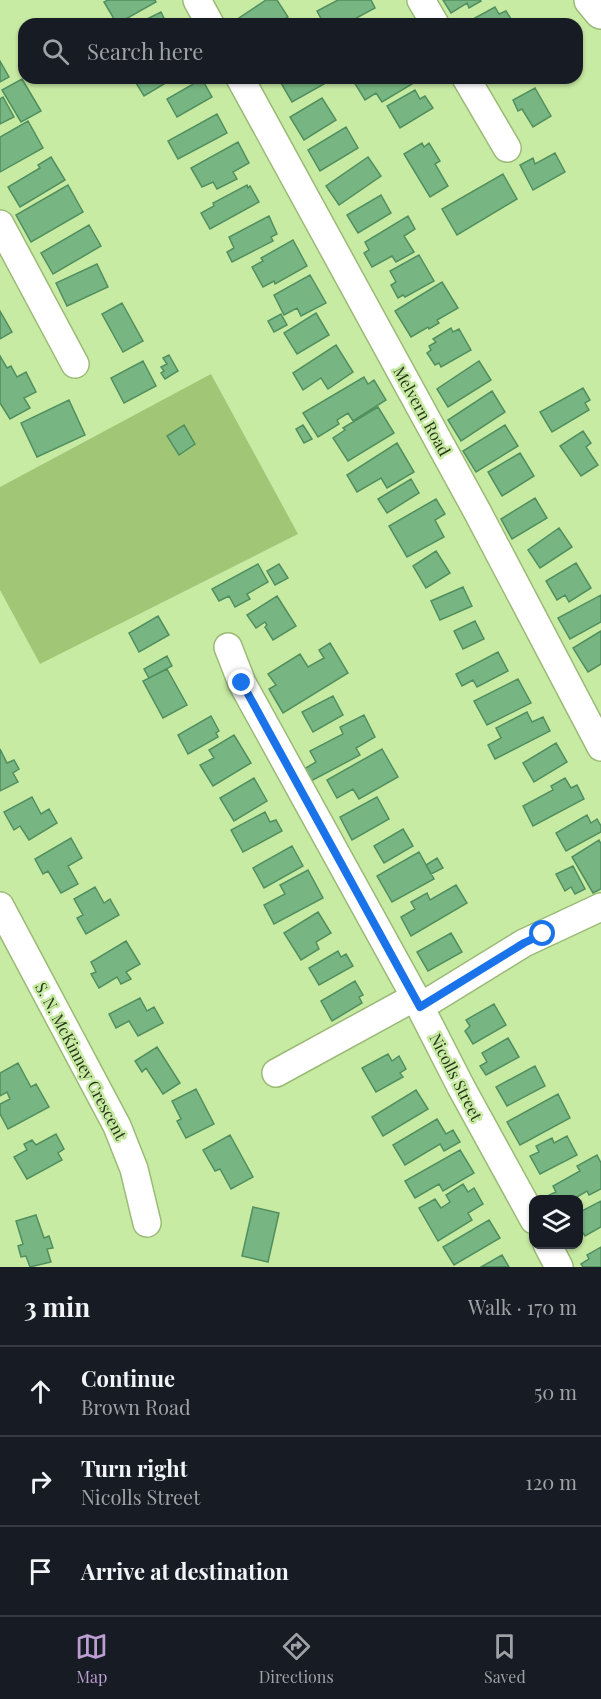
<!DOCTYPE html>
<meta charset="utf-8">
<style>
:root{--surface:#171b24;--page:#20242c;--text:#f1f3f6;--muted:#9ea1a6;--line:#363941;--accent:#bc9ed3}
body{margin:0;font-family:"Playfair Display",serif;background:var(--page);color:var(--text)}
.controls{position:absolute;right:18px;bottom:18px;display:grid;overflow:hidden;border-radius:12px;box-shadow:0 2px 4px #0004}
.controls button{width:54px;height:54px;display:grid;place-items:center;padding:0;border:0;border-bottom:2px solid var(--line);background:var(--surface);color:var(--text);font:30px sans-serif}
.stop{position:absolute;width:18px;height:18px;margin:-14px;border:4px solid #1a73e8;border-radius:50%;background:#fff}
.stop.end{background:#1a73e8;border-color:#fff;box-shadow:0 2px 6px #0008}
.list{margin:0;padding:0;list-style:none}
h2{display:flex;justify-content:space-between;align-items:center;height:78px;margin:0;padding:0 24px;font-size:26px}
h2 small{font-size:20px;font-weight:400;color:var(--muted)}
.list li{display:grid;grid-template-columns:39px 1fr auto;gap:18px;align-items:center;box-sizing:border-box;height:90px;padding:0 24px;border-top:2px solid var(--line)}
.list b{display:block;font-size:22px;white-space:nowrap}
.list p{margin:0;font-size:20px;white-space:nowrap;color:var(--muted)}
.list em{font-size:20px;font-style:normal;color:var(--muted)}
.icon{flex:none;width:33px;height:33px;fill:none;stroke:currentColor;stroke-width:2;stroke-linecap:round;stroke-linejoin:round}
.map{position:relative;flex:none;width:601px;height:1267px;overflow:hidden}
.search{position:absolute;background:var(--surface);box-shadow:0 2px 4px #0004;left:18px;right:18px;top:18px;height:66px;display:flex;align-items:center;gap:15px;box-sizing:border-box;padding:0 21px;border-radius:18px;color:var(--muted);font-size:22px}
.sheet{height:348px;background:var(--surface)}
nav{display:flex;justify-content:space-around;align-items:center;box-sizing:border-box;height:84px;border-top:2px solid var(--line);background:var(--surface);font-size:16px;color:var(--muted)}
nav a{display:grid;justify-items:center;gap:3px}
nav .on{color:var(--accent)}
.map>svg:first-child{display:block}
.green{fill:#a1c776}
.building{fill:#77b682;stroke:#518f5e;stroke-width:1.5}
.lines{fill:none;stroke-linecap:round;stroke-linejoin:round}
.minor-casing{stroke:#9aba76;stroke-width:30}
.highway-casing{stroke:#9aba76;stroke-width:36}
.minor{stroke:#fff;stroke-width:27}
.highway{stroke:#fff;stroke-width:33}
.route{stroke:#1a73e8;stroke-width:8}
.labels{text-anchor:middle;stroke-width:5;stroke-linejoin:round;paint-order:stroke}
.street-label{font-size:16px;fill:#283419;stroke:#c8eba4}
</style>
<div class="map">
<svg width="601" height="1267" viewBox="0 0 601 1267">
<rect width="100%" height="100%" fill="#c8eba4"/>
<path class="green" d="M211,374L298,534L40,664L0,590V487Z"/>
<path class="building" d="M108,0H155L156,2L117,24L104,2Z
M266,0H277L288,17L276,24H243L239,18Z
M338,0H371L375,8L349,22L351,24H324L317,11Z
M443,0H480L481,1L469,8L467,3L451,13Z
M495,7L499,14L506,11L513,22L510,24H464Z
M161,12L167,24H137Z
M0,61L9,77L0,82Z
M133,78H174L144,96Z
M290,78H320L324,84L292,102L281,83Z
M360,78H415L417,81L382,102L376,93L365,100L354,82Z
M22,79L41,111L21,122L2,90Z
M202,79L212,97L177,117L167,99Z
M535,88L551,116L533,127L522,109L518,111L513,100Z
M415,90L420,99L425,96L433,108L400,128L387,106Z
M3,97L14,117L0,124V99Z
M322,98L336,120L304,140L290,117Z
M217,114L227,133L178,159L168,141Z
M28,121L43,148L0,172V137Z
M346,127L358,148L320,171L308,150Z
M238,142L249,163L233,172L237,179L217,189L213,182L202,187L191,168Z
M422,143L424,147L429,143L440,161L435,164L448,186L430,197L404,154Z
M555,153L565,172L533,190L520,165L533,158L535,164Z
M51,157L65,180L20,207L8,187L40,168L38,165Z
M368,157L381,176L339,205L326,186Z
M503,174L517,199L457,235L442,209Z
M68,185L83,212L31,242L16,215Z
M247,185L248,188L250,186L259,202L210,229L201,213L214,206L213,203Z
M381,195L391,213L358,233L347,215Z
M269,216L277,234L271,237L273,241L232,262L227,252L234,248L229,237Z
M408,216L415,229L404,236L414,252L396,262L392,256L372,267L364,253L369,250L365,242Z
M89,225L101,246L53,274L41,253Z
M293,240L307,266L275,284L274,281L263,287L252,267L263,261L261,258Z
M419,255L434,281L405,297L403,295L398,298L391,285L396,282L390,271Z
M97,264L108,287L67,306L56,283Z
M310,275L326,303L301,316L297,308L284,315L274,295Z
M442,282L458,308L437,320L439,323L429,329L428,327L411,337L395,311Z
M122,303L143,341L123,352L102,314Z
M0,311L12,332L0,339Z
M316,313L329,335L297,354L284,333Z
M281,314L287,325L274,332L268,321Z
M451,328L453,332L459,329L471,350L441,367L439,363L435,365L427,353L431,350L429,346L436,342L433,339Z
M336,345L353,372L328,389L321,378L303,390L293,373Z
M169,355L178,371L165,379L161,373L164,371L161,367L167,364L163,358Z
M0,356L7,368L11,366L17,377L26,372L36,392L24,398L30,408L10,419L0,403Z
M143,361L156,386L124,403L111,378Z
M479,361L491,380L448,407L437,389Z
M364,377L368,384L374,380L386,400L353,421L348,413L337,420L339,424L318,437L303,413Z
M583,388L590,400L585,403L589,410L552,432L540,412Z
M492,391L505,412L461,441L448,420Z
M69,400L85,435L37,457L21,423Z
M378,407L394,433L348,461L333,438L345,430L343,428Z
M184,425L195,444L179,455L167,436Z
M303,425L312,439L304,443L296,429Z
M505,425L518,446L476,472L463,451Z
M583,431L591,443L586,447L598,465L581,476L560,446Z
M397,443L414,472L387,488L381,478L357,492L347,475Z
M520,453L534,476L502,496L488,472Z
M411,479L419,493L387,513L378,499Z
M535,498L547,518L512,539L501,519Z
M436,499L445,514L435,520L444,537L407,557L389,526Z
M559,528L572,547L540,568L528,550Z
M436,551L450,573L426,588L413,566Z
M576,563L591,588L569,602L565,595L557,600L546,581Z
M258,564L268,582L247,594L250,599L235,607L229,596L219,601L212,589Z
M279,564L288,578L275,585L267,571Z
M463,587L472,606L440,620L431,601Z
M601,595V622L570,639L558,618Z
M277,596L296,626L273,640L265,627L267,625L265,622L256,628L247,615Z
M158,616L169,635L139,652L129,633Z
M475,621L484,639L463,649L454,631Z
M601,631V664L588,672L573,648Z
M330,643L348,673L283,713L269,689L276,685L268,674L300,654L308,667L324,658L319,650Z
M498,652L508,671L477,687L473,680L462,686L456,674Z
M167,656L172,666L149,678L144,669Z
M167,669L187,705L163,718L143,681Z
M518,679L531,703L487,725L474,701Z
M333,696L343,715L313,732L302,712Z
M527,712L532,722L543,717L550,731L495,759L488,745L501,738L496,728Z
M364,715L375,737L356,748L360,755L311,781L304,769L316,762L310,751L343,734L340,727Z
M211,716L219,731L216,733L218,737L188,754L178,735Z
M234,735L251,763L213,786L200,765L214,758L209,750Z
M556,743L567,762L534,782L523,763Z
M0,749L7,763L14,760L19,769L13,773L18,782L0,791Z
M382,749L398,777L359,799L353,789L337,798L327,780Z
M254,778L267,801L234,821L220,798Z
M565,778L571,788L577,785L584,799L533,826L523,806L553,790L551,786Z
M32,797L41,814L49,809L57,823L29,840L20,826L14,830L4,812Z
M377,797L389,819L352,840L340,817Z
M265,812L270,822L276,820L282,831L243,852L231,830Z
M587,815L591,823L597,819L601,826V832L566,851L556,833Z
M403,829L413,846L384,863L374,846Z
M71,838L82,858L68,866L78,884L61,893L48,871L43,874L35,859Z
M599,840L601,844V889L593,893L572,857Z
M292,846L303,866L264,888L253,868Z
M419,852L434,879L392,902L377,876Z
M437,858L443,868L431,874L426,865Z
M573,866L585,889L575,894L571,887L565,891L556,874Z
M308,870L323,898L274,924L264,905L285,894L280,885Z
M456,885L467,903L411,936L401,917L415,909L411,902L427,893L430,900Z
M95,887L104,903L110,899L119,915L86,934L77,918L83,915L74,899Z
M318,912L331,933L316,942L319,949L301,960L284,933Z
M451,933L462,952L428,971L417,952Z
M126,941L140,964L126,972L131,979L121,984L117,977L99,988L91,974L96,972L91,962Z
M338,951L341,957L346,954L353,966L319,985L309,968Z
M355,981L363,995L359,997L362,1003L332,1021L321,1001Z
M140,998L147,1011L154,1007L163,1023L138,1036L129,1021L116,1028L109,1014Z
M494,1004L506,1025L473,1044L465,1031L470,1026L466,1020Z
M508,1038L519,1057L486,1075L480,1066L487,1062L482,1053Z
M157,1047L180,1083L163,1094L146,1068L142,1072L135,1061Z
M388,1054L392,1061L399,1056L406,1069L400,1073L403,1077L376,1092L362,1068Z
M18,1063L31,1087L36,1084L49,1107L8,1129L0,1114V1104L10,1099L7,1092L0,1096V1073Z
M535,1066L545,1086L507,1106L496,1087Z
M196,1089L214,1124L186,1138L177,1121L181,1119L172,1101Z
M416,1090L428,1109L383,1136L372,1117Z
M558,1094L570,1118L520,1145L507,1122Z
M437,1119L446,1134L453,1130L460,1142L444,1151L440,1144L405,1165L393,1145Z
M56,1134L64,1149L58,1153L62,1160L27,1179L14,1157L27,1150L24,1144L32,1140L36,1145Z
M230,1135L253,1177L231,1189L220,1169L215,1171L203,1150Z
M567,1136L577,1155L540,1174L530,1156L539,1152L536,1146L552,1138L554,1143Z
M460,1150L474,1173L443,1191L439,1184L415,1198L405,1181Z
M597,1155L601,1163V1189L589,1195L587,1191L572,1200H549L547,1196L556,1192L553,1186L580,1171L577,1166Z
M463,1184L468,1192L474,1188L483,1204L468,1213L472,1220L438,1241L419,1208L435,1199L441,1208L450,1202L446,1195Z
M601,1201V1227L585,1236L578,1225V1213Z
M253,1207L279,1213L268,1262L242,1256Z
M36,1215L44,1238L49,1236L53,1248L47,1249L51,1262L30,1267L26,1256L21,1257L18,1246L23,1244L16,1221Z
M489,1220L500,1238L454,1265L443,1247Z
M601,1247V1267H583L581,1264L589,1259L587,1255Z
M502,1255L509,1267H481Z"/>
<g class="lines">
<defs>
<path id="minor" d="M197,0L210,24
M421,0L435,24
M240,78L478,513L601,747
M466,78L507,148
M0,224L75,364
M228,647L242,683L415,997L461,1087L534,1220
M0,906L117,1126L134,1169L147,1223
M420,1007L524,943L601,907
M276,1073L415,997
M547,1244L559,1267"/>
<path id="highway" d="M591,0L601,12"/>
</defs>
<use href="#minor" class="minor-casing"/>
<use href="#highway" class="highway-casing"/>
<use href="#minor" class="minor"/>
<use href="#highway" class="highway"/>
</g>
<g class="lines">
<path class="route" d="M242,683L420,1007L524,943L543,934"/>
</g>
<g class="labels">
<g class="street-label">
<text transform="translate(422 411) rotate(61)" y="6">Melvern Road</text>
<text transform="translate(81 1061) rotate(62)" y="6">S. N. McKinney Crescent</text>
<text transform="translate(456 1077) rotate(63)" y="6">Nicolls Street</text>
</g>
</g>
</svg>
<div class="controls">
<button><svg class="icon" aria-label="layers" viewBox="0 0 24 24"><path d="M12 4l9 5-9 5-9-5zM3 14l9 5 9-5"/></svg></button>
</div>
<div class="stop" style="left:543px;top:934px"></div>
<div class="stop end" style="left:242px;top:683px"></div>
<div class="search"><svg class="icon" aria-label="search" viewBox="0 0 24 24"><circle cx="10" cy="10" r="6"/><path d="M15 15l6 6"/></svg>Search here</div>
</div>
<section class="sheet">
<h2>3 min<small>Walk · 170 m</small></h2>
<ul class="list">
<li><svg class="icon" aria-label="ahead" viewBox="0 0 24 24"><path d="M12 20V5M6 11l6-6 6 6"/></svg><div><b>Continue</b><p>Brown Road</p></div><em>50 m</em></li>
<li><svg class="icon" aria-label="right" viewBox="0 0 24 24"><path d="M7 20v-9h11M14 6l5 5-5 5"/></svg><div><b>Turn right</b><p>Nicolls Street</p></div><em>120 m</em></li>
<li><svg class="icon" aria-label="arrive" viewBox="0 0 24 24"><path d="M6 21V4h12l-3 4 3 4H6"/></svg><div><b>Arrive at destination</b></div></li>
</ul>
</section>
<nav>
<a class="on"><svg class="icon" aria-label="map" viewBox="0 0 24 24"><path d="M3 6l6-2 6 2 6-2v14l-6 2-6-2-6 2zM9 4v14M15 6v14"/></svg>Map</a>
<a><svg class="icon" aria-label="directions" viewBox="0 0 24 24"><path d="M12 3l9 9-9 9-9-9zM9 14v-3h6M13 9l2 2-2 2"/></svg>Directions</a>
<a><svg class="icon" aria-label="saved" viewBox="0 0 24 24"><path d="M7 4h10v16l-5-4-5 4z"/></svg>Saved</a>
</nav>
